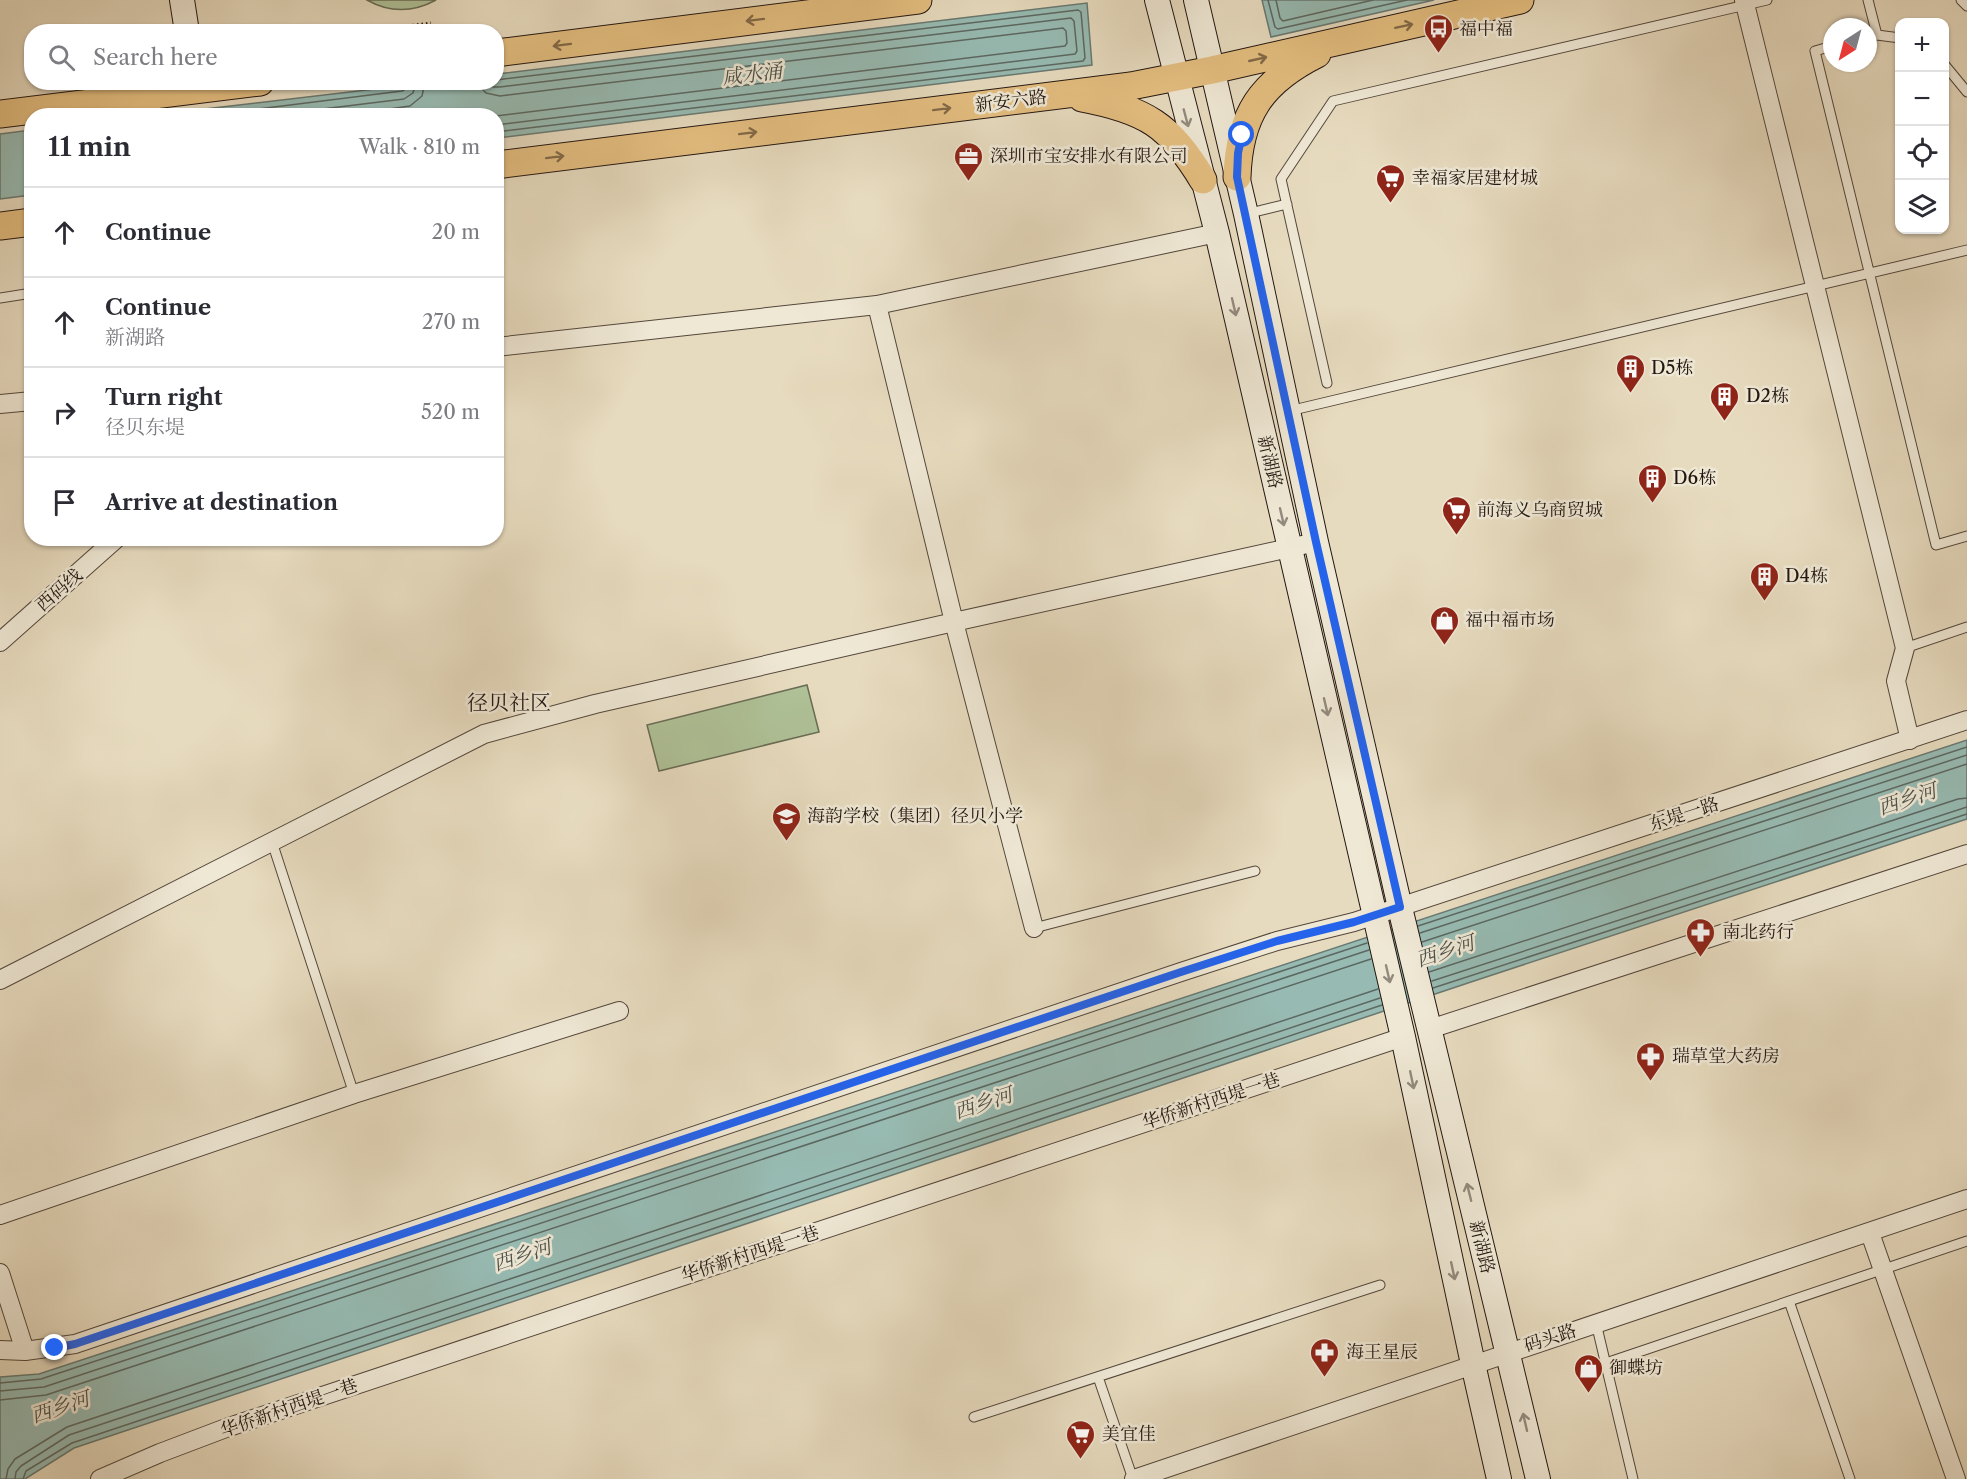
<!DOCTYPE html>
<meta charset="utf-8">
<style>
:root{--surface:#fff;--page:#f7f7f7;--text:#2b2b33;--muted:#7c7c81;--line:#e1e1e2}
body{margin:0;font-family:"Libre Caslon Text","Noto Serif SC",serif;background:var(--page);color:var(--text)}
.controls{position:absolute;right:18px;top:18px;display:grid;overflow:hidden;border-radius:12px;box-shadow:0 2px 4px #0004}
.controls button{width:54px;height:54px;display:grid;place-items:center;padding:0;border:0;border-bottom:2px solid var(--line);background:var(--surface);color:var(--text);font:30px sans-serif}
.compass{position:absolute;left:1823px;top:18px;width:54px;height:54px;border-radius:50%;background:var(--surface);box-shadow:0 2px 4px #0004;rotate:216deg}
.stop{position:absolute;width:18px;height:18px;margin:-14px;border:4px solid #2563eb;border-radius:50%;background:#fff}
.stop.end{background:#2563eb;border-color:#fff;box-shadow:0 2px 6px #0008}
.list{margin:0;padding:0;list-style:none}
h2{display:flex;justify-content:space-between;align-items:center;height:78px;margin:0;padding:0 24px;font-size:26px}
h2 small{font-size:20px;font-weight:400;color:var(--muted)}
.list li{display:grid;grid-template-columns:39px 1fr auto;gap:18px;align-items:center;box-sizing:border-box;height:90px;padding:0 24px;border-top:2px solid var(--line)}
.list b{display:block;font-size:22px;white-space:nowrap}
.list p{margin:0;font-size:20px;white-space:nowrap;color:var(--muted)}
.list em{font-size:20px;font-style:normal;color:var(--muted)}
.icon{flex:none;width:33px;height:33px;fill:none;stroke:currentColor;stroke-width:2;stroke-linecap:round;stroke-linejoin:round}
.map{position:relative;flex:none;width:1967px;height:1479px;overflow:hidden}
.search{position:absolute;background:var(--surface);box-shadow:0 2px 4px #0004;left:24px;top:24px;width:480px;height:66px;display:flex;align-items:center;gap:15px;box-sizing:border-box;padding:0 21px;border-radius:24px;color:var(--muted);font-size:22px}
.panel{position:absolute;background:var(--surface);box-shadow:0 2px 4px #0004;left:24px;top:108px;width:480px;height:438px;border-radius:24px}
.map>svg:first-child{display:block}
.green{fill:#afc197;stroke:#686c54;stroke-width:1.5}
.water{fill:#97bbb3;stroke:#687972;stroke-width:1.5}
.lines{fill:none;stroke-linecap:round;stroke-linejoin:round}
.shore{stroke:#5c6862;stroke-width:1.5}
.lane-casing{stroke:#53473c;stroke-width:11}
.street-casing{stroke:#53473c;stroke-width:20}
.secondary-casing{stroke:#221611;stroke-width:26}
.primary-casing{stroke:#221611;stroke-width:29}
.path{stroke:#221611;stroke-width:3;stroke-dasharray:1.5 3;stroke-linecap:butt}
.lane{stroke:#efe8d5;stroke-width:9}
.street{stroke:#efe8d5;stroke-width:18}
.secondary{stroke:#efe8d5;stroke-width:24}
.primary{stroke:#e4be80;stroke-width:27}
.oneway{stroke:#836a48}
.oneway2{stroke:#938a7d}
.route{stroke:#2563eb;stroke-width:8}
.labels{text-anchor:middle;stroke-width:5;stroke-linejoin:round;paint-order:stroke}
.poi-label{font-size:18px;fill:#221611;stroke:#efe8d5;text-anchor:start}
.street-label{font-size:18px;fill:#221611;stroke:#efe8d5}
.water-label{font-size:20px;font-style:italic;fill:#4b504a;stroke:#efe8d5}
.quarter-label{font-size:21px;fill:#221611;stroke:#efe8d5}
</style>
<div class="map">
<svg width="1967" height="1479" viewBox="0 0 1967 1479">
<rect width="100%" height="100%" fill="#e7dbbf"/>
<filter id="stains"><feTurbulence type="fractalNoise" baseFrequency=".00333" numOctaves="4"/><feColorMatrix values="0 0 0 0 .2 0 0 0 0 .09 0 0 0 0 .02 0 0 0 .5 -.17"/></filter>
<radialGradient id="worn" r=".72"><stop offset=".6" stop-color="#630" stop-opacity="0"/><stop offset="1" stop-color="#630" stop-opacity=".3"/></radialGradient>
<path class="green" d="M367,0H436C412,13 390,13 367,0Z
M807,685L819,732L659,771L647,725Z"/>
<path class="water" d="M1262,0H1434L1271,37Z
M1087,3L1092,65L497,138L496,116L153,115L426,83L496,82L497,74Z
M31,130V195L0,199V134Z
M1967,740V819L1477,980L74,1448L25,1479H0V1377L39,1374Z"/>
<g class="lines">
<path class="shore" d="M1268,0L1275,27L1278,29L1407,0
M1276,0L1280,18L1283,21L1373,0
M496,80L1078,10L1081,12L1085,58L1083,61L496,132
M476,82L486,93L500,96L1063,28L1066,31L1067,43L1065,46L496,116
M487,82L493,87H500L1071,18L1074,21L1077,51L1075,54L496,125
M203,116L402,91L407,88L408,82
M265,116L404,99L413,93L416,82
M340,116L410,106L422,96L425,82
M1418,926L1967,747
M1420,933L1967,755
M1422,942L1967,764
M1429,972L1958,799L1967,798
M1432,981L1967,807
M1433,988L1967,814
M0,1383L41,1379L1367,943
M0,1391L44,1387L1369,950
M0,1400L46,1395L1371,959
M6,1479L8,1469L15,1459L67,1427L1378,989
M15,1479L16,1472L21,1466L69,1435L1380,998
M23,1479L26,1471L72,1443L1382,1005"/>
<defs>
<path id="lane" d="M1868,0L1877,35
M1961,0L1967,6
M1868,37L1877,35L1900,38
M1832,46L1815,51L1936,545L1967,536
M1944,64L1967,92
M1246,214L1287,204
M0,298L32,293
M1327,383L1281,179L1333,101L1767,0
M1289,411L1967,250
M1905,648L1967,627
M272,842L354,1094
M1034,928L1255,871
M1789,1301L1850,1479
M1596,1323L1633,1479
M1606,1363L1967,1241
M1098,1377L1133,1479
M974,1417L1380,1285"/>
<path id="street" d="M1744,0L1905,648L1896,681L1910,740
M877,305L954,622L1034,928
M496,347L877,305L1217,233
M0,404L32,401
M0,642L117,538
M0,980L484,734L595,704L954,622L1316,542
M1430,1029L1967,854
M0,1215L354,1094L619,1011
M1870,1233L1956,1479
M0,1273L25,1351
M0,1350L25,1351L75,1344L1181,972L1277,941L1354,922L1967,720
M100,1479L160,1453L226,1428L1403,1037
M1134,1479L1967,1199"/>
<path id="secondary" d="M182,0L187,32
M1157,0L1217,233L1403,1037L1473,1364L1499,1479
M1196,0L1246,214L1316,542L1402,916L1538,1479"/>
<path id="primary" d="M496,53L918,0
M1082,98C1146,110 1170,125 1203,180
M0,114L260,82
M496,165L1131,86L1212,70L1520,0
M1237,177C1239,115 1261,82 1317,54
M0,226L32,222"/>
</defs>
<use href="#lane" class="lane-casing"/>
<use href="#street" class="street-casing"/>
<use href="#secondary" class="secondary-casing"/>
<use href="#primary" class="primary-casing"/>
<path class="path" d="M359,32L431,23"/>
<use href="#lane" class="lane"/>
<use href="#street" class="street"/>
<use href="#secondary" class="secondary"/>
<use href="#primary" class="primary"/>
</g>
<defs><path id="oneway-shaft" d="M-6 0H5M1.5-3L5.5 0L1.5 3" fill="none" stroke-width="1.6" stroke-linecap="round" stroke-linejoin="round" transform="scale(1.5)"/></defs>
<g class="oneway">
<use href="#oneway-shaft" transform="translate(755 20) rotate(173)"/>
<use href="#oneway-shaft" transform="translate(1404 26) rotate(-12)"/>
<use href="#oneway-shaft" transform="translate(562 45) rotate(173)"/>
<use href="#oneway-shaft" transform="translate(1258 59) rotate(-13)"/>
<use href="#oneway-shaft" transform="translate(942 109) rotate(-7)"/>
<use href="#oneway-shaft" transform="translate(748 133) rotate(-7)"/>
<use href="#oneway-shaft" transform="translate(555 157) rotate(-7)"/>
</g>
<g class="oneway2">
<use href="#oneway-shaft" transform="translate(1186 118) rotate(75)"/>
<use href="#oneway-shaft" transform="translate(1234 307) rotate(77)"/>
<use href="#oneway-shaft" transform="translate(1282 517) rotate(77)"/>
<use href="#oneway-shaft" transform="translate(1326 707) rotate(77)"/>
<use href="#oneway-shaft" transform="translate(1388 974) rotate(77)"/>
<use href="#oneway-shaft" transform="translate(1412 1080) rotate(78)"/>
<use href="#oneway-shaft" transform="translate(1469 1192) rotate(-104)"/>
<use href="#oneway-shaft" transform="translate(1453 1271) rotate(78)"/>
<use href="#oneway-shaft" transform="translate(1525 1422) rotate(-103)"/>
</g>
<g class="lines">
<path class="route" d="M55,1348L75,1344L1181,972L1277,941L1354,922L1400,907L1316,542L1237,177L1238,153L1242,135"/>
</g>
<defs>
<symbol id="bus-pin" viewBox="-11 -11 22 30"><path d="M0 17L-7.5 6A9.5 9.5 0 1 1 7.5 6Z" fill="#8f2418" stroke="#efe8d5"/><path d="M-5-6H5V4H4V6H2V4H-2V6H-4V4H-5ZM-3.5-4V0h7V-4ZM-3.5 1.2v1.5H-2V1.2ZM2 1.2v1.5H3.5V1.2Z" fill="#fff"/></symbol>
<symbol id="office-pin" viewBox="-11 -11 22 30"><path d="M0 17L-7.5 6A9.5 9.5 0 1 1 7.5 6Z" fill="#8f2418" stroke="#efe8d5"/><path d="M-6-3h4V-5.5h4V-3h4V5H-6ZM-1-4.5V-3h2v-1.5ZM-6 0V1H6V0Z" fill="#fff"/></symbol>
<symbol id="supermarket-pin" viewBox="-11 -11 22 30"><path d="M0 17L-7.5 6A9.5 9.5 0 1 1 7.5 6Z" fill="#8f2418" stroke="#efe8d5"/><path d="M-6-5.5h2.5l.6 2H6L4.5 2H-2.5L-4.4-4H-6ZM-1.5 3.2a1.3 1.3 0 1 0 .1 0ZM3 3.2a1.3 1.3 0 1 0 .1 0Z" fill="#fff"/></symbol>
<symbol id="building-pin" viewBox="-11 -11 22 30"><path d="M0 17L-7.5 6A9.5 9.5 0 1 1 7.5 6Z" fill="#8f2418" stroke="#efe8d5"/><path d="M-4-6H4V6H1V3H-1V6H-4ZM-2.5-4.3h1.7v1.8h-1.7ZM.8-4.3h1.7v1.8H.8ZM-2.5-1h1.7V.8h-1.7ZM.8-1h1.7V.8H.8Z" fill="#fff"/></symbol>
<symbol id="shop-pin" viewBox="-11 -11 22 30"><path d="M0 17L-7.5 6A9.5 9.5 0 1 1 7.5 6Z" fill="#8f2418" stroke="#efe8d5"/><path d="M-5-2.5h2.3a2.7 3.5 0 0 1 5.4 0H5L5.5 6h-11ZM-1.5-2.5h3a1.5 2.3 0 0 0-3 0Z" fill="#fff"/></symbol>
<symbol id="school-pin" viewBox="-11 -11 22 30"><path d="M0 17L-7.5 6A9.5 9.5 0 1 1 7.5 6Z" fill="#8f2418" stroke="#efe8d5"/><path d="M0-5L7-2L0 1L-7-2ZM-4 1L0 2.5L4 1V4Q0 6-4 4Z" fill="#fff"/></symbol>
<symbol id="pharmacy-pin" viewBox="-11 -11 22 30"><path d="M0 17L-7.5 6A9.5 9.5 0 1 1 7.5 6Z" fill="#8f2418" stroke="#efe8d5"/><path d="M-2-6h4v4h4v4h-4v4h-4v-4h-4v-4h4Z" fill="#fff"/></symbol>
</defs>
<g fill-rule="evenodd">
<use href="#bus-pin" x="1422" y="12" width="33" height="45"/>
<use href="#office-pin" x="952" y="140" width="33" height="45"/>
<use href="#supermarket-pin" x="1374" y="162" width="33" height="45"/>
<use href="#building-pin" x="1614" y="352" width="33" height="45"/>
<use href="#building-pin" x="1708" y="380" width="33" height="45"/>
<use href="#building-pin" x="1636" y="462" width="33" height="45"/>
<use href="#supermarket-pin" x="1440" y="494" width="33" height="45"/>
<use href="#building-pin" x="1748" y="560" width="33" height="45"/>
<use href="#shop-pin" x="1428" y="604" width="33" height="45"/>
<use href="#school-pin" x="770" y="800" width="33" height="45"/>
<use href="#pharmacy-pin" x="1684" y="916" width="33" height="45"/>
<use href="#pharmacy-pin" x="1634" y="1040" width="33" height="45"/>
<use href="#pharmacy-pin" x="1308" y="1336" width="33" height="45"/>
<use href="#shop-pin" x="1572" y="1352" width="33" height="45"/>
<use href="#supermarket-pin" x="1064" y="1418" width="33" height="45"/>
</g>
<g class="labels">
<g class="poi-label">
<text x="1459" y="35">福中福</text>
<text x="990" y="162">深圳市宝安排水有限公司</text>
<text x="1412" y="184">幸福家居建材城</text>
<text x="1651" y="374">D5栋</text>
<text x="1746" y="402">D2栋</text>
<text x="1673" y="484">D6栋</text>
<text x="1477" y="516">前海义乌商贸城</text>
<text x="1785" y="582">D4栋</text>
<text x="1465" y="626">福中福市场</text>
<text x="807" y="822">海韵学校（集团）径贝小学</text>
<text x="1722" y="938">南北药行</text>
<text x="1672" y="1062">瑞草堂大药房</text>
<text x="1346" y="1358">海王星辰</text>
<text x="1609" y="1374">御蝶坊</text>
<text x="1102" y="1440">美宜佳</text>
</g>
<g class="street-label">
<text transform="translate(1011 101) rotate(-7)" y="6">新安六路</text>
<text transform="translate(1270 462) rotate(77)" y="6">新湖路</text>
<text transform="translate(59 590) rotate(-41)" y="6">西码线</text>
<text transform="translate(1684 814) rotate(-18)" y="6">东堤一路</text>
<text transform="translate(1211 1101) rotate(-18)" y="6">华侨新村西堤一巷</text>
<text transform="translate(1482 1247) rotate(76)" y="6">新湖路</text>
<text transform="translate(750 1254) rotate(-18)" y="6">华侨新村西堤一巷</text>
<text transform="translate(1550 1338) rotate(-18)" y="6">码头路</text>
<text transform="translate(289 1408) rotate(-19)" y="6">华侨新村西堤一巷</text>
</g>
<g class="water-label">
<text transform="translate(752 74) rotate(-7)" y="7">咸水涌</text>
<text transform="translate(1907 799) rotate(-18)" y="7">西乡河</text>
<text transform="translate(1445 951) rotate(-18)" y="7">西乡河</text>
<text transform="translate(983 1103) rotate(-18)" y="7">西乡河</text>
<text transform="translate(522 1255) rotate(-18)" y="7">西乡河</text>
<text transform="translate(60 1407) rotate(-18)" y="7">西乡河</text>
</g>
<g class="quarter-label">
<text x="509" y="710">径贝社区</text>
</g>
</g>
<rect width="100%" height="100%" filter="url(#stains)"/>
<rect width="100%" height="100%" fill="url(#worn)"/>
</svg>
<div class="controls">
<button>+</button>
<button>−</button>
<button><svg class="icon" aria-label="locate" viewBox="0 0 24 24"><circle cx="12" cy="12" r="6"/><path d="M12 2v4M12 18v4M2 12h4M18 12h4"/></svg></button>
<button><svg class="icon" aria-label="layers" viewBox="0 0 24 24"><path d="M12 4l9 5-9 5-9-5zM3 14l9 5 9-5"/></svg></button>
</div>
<svg class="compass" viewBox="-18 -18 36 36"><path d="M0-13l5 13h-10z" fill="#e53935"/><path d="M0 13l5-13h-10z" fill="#7c7c81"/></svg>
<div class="stop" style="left:1242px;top:135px"></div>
<div class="stop end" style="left:55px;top:1348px"></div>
<div class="search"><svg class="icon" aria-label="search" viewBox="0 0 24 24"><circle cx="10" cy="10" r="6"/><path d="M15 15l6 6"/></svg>Search here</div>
<section class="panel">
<h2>11 min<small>Walk · 810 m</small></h2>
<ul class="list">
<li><svg class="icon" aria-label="ahead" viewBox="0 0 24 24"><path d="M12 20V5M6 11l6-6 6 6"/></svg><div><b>Continue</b></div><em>20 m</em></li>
<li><svg class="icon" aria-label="ahead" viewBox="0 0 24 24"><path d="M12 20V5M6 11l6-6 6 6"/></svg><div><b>Continue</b><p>新湖路</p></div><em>270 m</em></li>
<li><svg class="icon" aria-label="right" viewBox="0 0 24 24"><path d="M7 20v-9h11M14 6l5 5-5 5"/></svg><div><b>Turn right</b><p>径贝东堤</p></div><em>520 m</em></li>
<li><svg class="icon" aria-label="arrive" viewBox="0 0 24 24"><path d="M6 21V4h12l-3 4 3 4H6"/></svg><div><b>Arrive at destination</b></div></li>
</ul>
</section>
</div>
